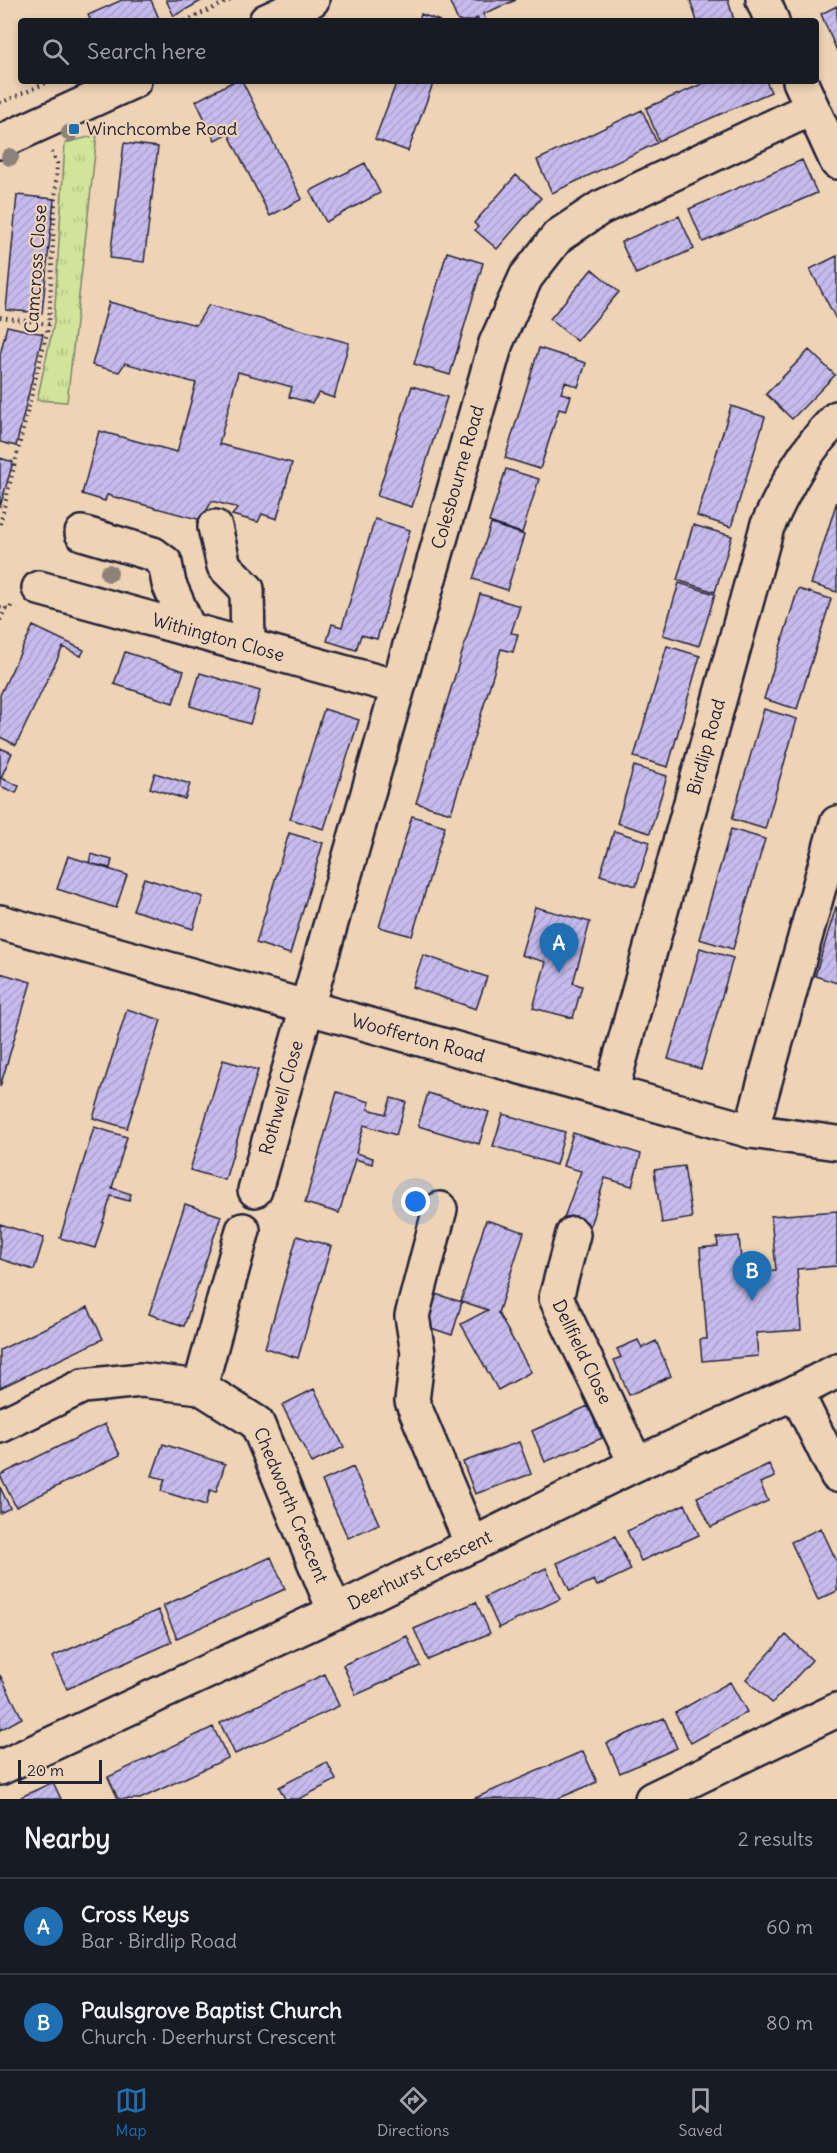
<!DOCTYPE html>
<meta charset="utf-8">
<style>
:root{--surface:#171b24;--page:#20242c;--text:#f1f3f6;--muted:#9ea1a6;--line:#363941;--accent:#1f6fb2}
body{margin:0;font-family:Delius,sans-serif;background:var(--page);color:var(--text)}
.scale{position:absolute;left:18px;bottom:15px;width:84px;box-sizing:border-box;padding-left:6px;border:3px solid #22223b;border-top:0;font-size:16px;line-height:21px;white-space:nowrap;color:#22223b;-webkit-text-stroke:4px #eed3b5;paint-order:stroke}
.you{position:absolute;left:416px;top:1202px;width:21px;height:21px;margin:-15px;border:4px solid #fff;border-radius:50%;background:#1a73e8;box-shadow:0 0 0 9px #1a73e833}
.badge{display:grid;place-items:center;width:39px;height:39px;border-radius:50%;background:var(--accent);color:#fff;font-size:20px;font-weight:700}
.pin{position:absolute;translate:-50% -50px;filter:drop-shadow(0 2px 3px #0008)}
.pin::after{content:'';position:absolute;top:32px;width:21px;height:18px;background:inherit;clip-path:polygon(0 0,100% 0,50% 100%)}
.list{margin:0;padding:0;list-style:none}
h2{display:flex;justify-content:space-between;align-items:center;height:78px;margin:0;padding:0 24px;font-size:26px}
h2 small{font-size:20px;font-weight:400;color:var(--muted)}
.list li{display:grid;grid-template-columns:39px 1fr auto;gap:18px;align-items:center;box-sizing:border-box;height:96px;padding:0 24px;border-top:2px solid var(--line)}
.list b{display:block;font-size:22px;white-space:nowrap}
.list p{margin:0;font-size:20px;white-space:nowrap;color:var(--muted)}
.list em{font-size:20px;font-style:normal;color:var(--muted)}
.icon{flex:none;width:33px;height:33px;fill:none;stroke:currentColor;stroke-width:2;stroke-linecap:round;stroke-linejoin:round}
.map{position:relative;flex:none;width:837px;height:1799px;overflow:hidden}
.search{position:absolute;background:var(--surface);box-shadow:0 3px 9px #0003;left:18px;right:18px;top:18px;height:66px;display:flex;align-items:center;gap:15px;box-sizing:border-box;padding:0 21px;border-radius:6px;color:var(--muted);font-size:22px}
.sheet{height:270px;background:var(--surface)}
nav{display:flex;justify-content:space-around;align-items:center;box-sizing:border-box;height:84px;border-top:2px solid var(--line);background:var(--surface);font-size:16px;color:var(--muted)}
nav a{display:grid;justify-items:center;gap:3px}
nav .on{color:var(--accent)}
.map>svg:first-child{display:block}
.grass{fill:url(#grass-tufts);stroke:#79846a;stroke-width:1.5}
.building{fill:url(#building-hatch);stroke:#22223b;stroke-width:1.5}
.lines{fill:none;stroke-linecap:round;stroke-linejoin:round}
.minor-casing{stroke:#22223b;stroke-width:38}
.path{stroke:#22223b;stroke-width:4;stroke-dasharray:1.5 4.5;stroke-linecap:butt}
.minor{stroke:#eed3b5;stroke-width:33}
.tree{fill:#8c827a}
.poi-dot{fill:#1f6fb2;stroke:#eed3b5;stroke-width:2}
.labels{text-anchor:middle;stroke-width:4.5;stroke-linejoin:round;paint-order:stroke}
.poi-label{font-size:18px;fill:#22223b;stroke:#eed3b5;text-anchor:start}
.street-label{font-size:18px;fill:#22223b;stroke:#eed3b5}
</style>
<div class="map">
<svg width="837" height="1799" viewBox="0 0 837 1799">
<defs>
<pattern id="grass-tufts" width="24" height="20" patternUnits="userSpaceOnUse" patternTransform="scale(1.5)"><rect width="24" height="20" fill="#d0e59a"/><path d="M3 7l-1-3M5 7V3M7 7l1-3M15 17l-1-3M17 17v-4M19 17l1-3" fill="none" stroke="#b2c486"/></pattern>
<pattern id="building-hatch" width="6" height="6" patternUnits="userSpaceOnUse" patternTransform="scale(1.5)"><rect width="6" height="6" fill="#c6bbec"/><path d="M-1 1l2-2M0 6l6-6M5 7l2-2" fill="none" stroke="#aaa0cb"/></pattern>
</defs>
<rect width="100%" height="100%" fill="#eed3b5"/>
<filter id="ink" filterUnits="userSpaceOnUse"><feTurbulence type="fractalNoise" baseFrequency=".0167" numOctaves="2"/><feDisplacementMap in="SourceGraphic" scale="12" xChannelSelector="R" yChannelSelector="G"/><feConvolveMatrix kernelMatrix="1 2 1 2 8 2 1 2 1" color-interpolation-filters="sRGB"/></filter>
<g filter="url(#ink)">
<path class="grass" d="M97,135L67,402L37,400L54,323L65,143Z"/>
<path class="building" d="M122,0H151L160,21H91L88,15Z
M166,0H203L174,16Z
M449,0H516L483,14L486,21H479L477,18L472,21H458Z
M690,0H728L734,20L697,21Z
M837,6V51L821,14Z
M421,14L440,21H419Z
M234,81H242L302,199L270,216L228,133L215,140L196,101Z
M397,81H434L408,151L375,139Z
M709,81H766L771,92L659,141L646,108Z
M642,110L657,143L552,193L537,160Z
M124,143L158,147L144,262L110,258Z
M802,160L817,193L703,242L689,209Z
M365,163L380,193L326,222L310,191Z
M516,175L541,198L497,249L475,230L478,227L474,223Z
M17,195L54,199L42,313L6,310Z
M679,216L694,249L636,274L621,242Z
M447,252L483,263L450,375L414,364Z
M837,256V321L810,269Z
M592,269L619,292L577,341L550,319Z
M109,302L196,325L209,305L349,343L334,398L319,393L312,403L289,397L292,387L238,372L219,444L292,463L277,519L262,514L258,522L232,515L238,508L212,501L201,520L107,495L105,501L82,494L99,431L177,452L196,383L125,363L119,372L92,365Z
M7,326L43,334L16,446L0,442V355Z
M539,348L586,363L578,387L565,382L561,393L571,396L566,411L559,409L540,469L505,458Z
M809,350L835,375L792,419L766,394Z
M412,386L447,397L412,507L377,496Z
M731,406L765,417L731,527L697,516Z
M0,458L13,462L0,507Z
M506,469L539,479L522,533L489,522Z
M837,501V592L811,584Z
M375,519L410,530L377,639L361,635L356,650L327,641L332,624L342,627Z
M491,524L524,535L507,590L473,579Z
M693,525L732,536L715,592L677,580Z
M679,583L715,594L699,646L663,635Z
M798,589L831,599L797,709L764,699Z
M480,594L520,606L511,633L518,634L513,652L501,649L451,813L416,803Z
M33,626L84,650L81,656L63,647L16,745L0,737V695Z
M667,646L700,656L668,767L634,757Z
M125,652L184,671L173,703L114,684Z
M200,673L260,691L250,724L190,706Z
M324,709L359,720L324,829L290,819Z
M764,709L797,719L765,829L732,819Z
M0,748L12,753L1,778L19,786L16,793L0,786Z
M634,766L667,776L650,833L617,823Z
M155,773L190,784L185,799L150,788Z
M412,816L445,826L412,936L379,927Z
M731,829L765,839L733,949L699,939Z
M614,831L650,842L636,886L600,875Z
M289,833L323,843L290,954L256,943Z
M91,854L112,860L110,868L89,863Z
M68,856L127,875L116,908L57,889Z
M144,878L203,897L193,929L133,910Z
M535,907L590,922L573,983L582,986L573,1018L533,1008L546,962L521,955Z
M836,907L837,908V983L815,976Z
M700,948L733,958L701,1069L668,1059Z
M423,955L487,977L476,1009L412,987Z
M0,973L31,982L0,1087Z
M127,1009L161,1020L127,1128L93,1118Z
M223,1060L258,1070L225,1180L190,1170Z
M337,1092L370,1102L368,1109L386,1114L391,1098L406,1102L396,1135L364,1125L356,1153L373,1158L372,1164L355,1159L339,1213L305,1203Z
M428,1093L489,1112L479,1144L418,1126Z
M503,1114L565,1132L556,1165L493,1146Z
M94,1127L127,1137L112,1188L131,1194L129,1201L111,1196L95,1248L60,1238Z
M573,1133L641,1154L632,1186L605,1178L590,1226L564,1218L581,1171L563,1166Z
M684,1166L692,1218L662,1223L654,1170Z
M185,1204L221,1216L184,1326L149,1314Z
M837,1211V1266L797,1269L801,1330L756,1333L758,1356L702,1361L700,1339H707L700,1248L718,1246L717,1238L739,1236L742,1273L776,1270L771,1216Z
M486,1220L524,1232L498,1313L531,1372L498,1390L461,1324L488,1310L461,1301Z
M0,1224L44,1238L34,1270L0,1259Z
M297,1236L331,1246L298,1358L265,1348Z
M435,1294L462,1302L452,1335L425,1326Z
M88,1307L103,1339L0,1388V1350Z
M638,1340L642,1348L656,1341L671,1376L629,1395L614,1360L621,1357L617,1349Z
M314,1389L344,1447L312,1463L282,1405Z
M588,1406L602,1438L545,1462L532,1431Z
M105,1424L120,1455L16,1507L0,1475Z
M519,1442L531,1474L475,1494L463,1462Z
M163,1444L225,1464L216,1492L210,1490L206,1505L161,1491L165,1479L152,1476Z
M769,1464L775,1477L760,1483L768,1501L711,1527L697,1497Z
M353,1467L379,1524L348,1538L322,1481Z
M0,1487L10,1508L0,1513Z
M685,1504L699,1535L641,1561L627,1531Z
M821,1528L837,1562V1591L818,1600L791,1542Z
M615,1536L631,1570L597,1586L594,1580L570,1591L557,1563Z
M271,1557L285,1589L177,1638L163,1606Z
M546,1568L560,1599L499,1628L485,1597Z
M476,1602L490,1633L428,1660L414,1629Z
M158,1610L172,1642L67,1689L52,1657Z
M786,1635L812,1660L772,1703L746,1679Z
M407,1636L420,1666L356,1695L343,1665Z
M325,1674L339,1706L235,1754L220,1723Z
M0,1675L22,1718L0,1730Z
M730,1682L747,1712L691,1743L675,1713Z
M664,1718L677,1748L620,1773L607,1743Z
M213,1727L228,1758L140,1799H118L108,1777Z
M583,1751L597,1782L557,1799H473Z
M327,1762L336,1780L299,1799H285L279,1787Z
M53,1782L61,1799H21V1797Z"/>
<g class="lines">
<defs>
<g id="minor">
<path d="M763,0L772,21"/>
<path d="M266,21L312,0"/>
<path d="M800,81L837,162"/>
<path d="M0,142L134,81"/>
<path d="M215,527L224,566L247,589L248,646"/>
<path d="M82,533L153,554L165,563L169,584L189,630"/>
<path id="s1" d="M39,588L397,687"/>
<path id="s2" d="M0,922L751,1131L837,1143"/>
<path id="s3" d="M611,1092L767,527C787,484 803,452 837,418"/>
<path d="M751,1131L837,823"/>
<path id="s4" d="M255,1190L496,343L526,277L558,236L600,208L812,108"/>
<path d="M440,1209L412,1316L418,1353L412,1401L472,1545"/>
<path id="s5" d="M573,1234L556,1298L636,1464"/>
<path d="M200,1387L243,1230"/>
<path d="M796,1392L837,1475"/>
<path id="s6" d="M0,1426L83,1386L141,1380L200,1387L257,1423L335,1612"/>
<path id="s7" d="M0,1768L335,1612L636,1464L796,1392L837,1371"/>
<path d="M652,1799L837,1710"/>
</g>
</defs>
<use href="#minor" class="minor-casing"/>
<path class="path" d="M185,21L231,0
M0,103L51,81
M0,317L49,324
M0,524L49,324L57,163L52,152
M0,607L10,609L12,603
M0,620L6,608"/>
<use href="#minor" class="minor"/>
</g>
<g class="tree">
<circle cx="70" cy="133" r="9"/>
<circle cx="10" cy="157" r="9"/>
<circle cx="109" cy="573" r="9"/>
</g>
</g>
<rect class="poi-dot" x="68" y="123" width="12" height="12" rx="3"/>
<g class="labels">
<g class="poi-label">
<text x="86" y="135">Winchcombe Road</text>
</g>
<g class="street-label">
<text transform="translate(36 269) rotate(-86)" y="6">Camcross Close</text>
<text dy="6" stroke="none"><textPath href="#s4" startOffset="741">Colesbourne Road</textPath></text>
<text dy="6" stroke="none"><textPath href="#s1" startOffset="186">Withington Close</textPath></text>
<text dy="6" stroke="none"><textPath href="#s3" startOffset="358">Birdlip Road</textPath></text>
<text dy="6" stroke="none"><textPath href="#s2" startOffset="434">Woofferton Road</textPath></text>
<text dy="6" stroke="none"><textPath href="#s4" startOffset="96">Rothwell Close</textPath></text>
<text dy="6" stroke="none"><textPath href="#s5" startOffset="126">Dellfield Close</textPath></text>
<text dy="6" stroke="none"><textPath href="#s6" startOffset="366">Chedworth Crescent</textPath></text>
<text dy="6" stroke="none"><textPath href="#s7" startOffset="464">Deerhurst Crescent</textPath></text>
</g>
</g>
</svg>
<div class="scale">20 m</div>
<div class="you"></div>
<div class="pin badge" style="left:559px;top:973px">A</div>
<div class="pin badge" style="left:752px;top:1301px">B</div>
<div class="search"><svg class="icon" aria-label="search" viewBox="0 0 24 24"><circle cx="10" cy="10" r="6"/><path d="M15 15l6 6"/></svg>Search here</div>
</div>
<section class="sheet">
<h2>Nearby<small>2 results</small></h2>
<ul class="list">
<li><span class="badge">A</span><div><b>Cross Keys</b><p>Bar · Birdlip Road</p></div><em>60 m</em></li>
<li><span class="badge">B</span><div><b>Paulsgrove Baptist Church</b><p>Church · Deerhurst Crescent</p></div><em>80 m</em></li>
</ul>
</section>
<nav>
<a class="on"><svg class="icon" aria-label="map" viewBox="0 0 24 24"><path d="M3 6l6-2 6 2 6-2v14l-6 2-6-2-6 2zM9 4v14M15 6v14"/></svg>Map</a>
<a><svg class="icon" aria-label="directions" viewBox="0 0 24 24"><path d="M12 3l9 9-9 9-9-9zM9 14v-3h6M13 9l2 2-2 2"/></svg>Directions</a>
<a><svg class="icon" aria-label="saved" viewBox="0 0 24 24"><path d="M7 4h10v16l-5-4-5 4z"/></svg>Saved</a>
</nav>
